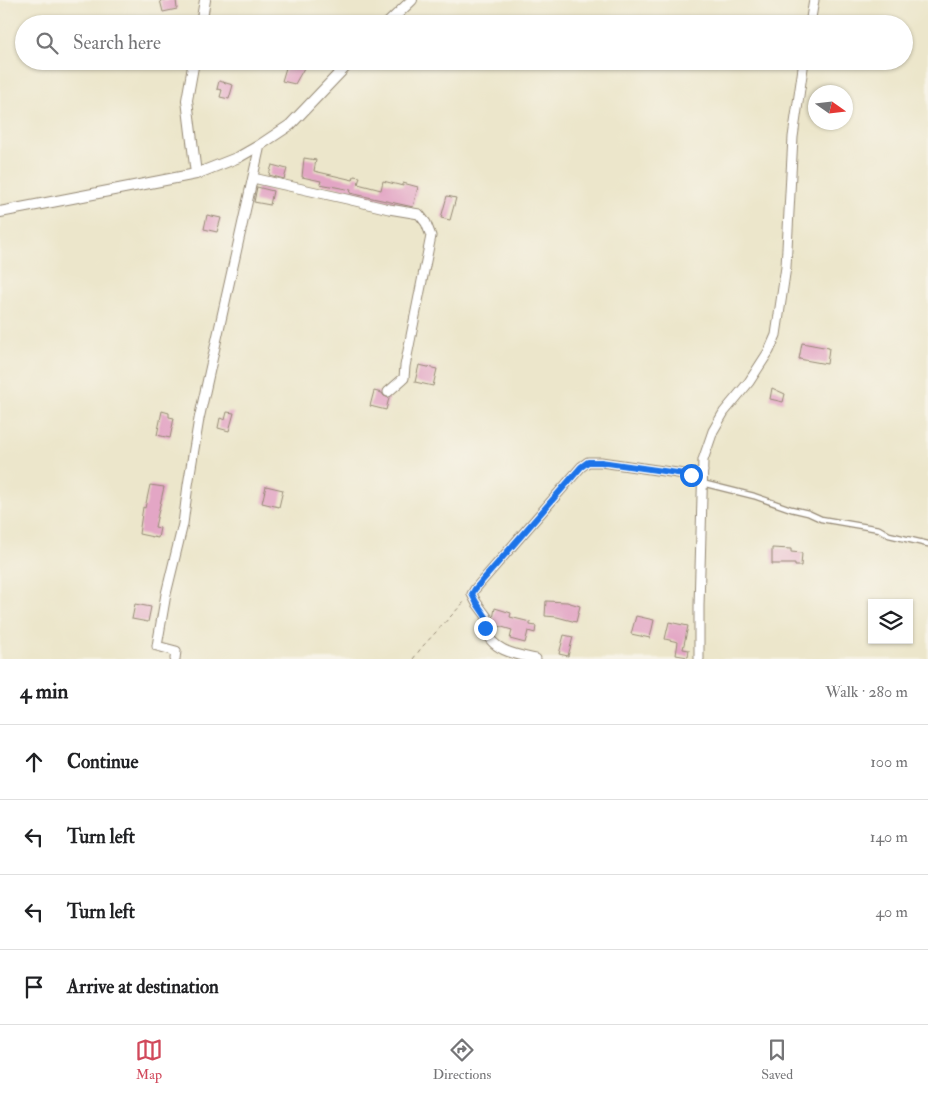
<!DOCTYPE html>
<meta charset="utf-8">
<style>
:root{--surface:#fff;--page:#f2f2f2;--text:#202124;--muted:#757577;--line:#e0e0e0;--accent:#d1495b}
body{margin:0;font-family:"IM FELL Double Pica",serif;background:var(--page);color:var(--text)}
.controls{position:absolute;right:15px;bottom:15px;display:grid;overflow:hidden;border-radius:0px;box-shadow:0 1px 4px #0004}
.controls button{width:45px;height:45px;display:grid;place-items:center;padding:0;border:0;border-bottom:1px solid var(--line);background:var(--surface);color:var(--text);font:25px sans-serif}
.compass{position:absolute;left:808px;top:85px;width:45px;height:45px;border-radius:50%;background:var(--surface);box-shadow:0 1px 4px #0004;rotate:104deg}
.stop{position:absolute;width:15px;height:15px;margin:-11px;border:4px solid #1a73e8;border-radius:50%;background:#fff}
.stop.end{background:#1a73e8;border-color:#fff;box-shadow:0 1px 5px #0008}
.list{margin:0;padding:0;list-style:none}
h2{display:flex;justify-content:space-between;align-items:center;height:65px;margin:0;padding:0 20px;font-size:21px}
h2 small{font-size:16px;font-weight:400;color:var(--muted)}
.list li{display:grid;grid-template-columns:32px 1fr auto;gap:15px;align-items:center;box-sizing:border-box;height:75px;padding:0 20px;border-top:1px solid var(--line)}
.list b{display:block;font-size:19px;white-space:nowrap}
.list em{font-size:16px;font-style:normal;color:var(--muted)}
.icon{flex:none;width:28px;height:28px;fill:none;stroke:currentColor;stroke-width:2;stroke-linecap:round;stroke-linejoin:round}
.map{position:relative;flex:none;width:928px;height:659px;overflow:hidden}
.search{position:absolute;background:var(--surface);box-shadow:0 1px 4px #0004;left:15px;right:15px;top:15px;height:55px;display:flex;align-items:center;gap:12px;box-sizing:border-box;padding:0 18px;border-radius:28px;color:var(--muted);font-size:19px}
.sheet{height:365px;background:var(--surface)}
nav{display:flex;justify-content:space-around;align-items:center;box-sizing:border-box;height:70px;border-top:1px solid var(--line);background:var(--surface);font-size:14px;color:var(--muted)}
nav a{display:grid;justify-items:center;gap:2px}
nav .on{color:var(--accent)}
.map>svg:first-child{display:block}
.building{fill:#e3a6c5}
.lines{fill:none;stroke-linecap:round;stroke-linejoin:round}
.service-casing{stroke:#948874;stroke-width:7}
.minor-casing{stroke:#948874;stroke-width:11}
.tertiary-casing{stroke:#948874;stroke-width:12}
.path{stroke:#948874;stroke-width:1;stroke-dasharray:4 4;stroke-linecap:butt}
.service{stroke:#fff;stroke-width:4.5}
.minor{stroke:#fff;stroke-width:9}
.tertiary{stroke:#fff;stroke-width:10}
.route{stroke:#1a73e8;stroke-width:6}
</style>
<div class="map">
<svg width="928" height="659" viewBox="0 0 928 659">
<rect width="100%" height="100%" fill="#f7f3e8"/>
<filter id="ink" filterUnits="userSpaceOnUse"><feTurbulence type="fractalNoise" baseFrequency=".02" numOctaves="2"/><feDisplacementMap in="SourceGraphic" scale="10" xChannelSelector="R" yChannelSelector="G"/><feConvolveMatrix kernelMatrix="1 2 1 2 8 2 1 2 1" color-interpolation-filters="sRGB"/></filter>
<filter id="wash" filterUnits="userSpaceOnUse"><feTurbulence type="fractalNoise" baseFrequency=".0096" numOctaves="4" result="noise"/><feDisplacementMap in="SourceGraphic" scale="20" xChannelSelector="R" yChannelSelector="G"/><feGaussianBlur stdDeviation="1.12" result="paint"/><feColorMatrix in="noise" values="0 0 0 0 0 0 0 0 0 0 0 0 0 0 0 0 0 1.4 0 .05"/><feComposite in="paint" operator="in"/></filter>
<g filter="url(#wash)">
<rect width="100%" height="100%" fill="#ece6cb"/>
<g id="blocks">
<path class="building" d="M160,0H176L177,9L163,12Z
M288,61H308L295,84L282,81Z
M219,81L233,85L229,99L220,97L222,90L217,89Z
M304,158L316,160L314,171L353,180L354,176L360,177L358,184L381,190L383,181L403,186V183L418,187L413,207L350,193L351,190L320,184L321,181L302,177Z
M272,165L287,169L284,179L269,175Z
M257,187L273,191L270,205L254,202Z
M447,196L456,198L450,220L441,218Z
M207,215L221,218L217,232L204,229Z
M802,343L829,348L827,364L799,359Z
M419,365L437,369L433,386L415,382Z
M772,388L785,394L783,402L770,399Z
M374,391L382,393L384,396L389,398L386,410L370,406Z
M162,411L169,413V417L174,418L170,438L157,435Z
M227,412L234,413L229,431L218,428L220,418L225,420Z
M150,485L164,487L155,527L160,528L158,538L139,534L143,507L145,508Z
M266,486L283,490L279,507L262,503Z
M772,548L791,549V552L802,553L801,566H795V564H772Z
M546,601L567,602L580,606L576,622L557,617L545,616Z
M135,604L151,607L148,622L132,619Z
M495,608L511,613L510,617L530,622V625L536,626L535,633L528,631L525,643L510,639L512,630L492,624Z
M636,616L654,620L650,638L631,634Z
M669,622L688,626L683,649L689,650L688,657L676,655L678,642L665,639Z
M564,635L573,637L568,656L559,654Z"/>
</g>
</g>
<g filter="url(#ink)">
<use href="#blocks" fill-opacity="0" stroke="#948874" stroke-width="1"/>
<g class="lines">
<defs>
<path id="service" d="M702,483L754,496L791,509L808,513L821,519L879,529L889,535L928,544"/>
<path id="minor" d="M810,24L814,0
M253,178L347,199L389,209L419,214L426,223L431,236L405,366L404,378L388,392
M175,659L176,651L157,646L166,594L183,524L188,485L199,419L260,145
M536,659C518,655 491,651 485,629C485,626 486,620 487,617L476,602L472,594L475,589L581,467L588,462H601L691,475L703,471
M699,659V606L703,460L713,431L724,412L749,382L769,351L776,335L786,267L793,137L804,61"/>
<path id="tertiary" d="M201,24L205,0
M387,24L412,0
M194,61L187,100L196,174
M0,212L196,174L239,157L260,145L290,125L351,61"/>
</defs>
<use href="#service" class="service-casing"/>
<use href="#minor" class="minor-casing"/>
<use href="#tertiary" class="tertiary-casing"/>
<path class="path" d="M413,659L422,647L466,600"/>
<use href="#service" class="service"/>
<use href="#minor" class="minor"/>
<use href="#tertiary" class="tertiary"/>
</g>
</g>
<g class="lines" filter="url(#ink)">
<path class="route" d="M485,628L486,617L476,602L472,594L475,589L581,467L588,462H601L691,475"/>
</g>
</svg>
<div class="controls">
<button><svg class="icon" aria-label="layers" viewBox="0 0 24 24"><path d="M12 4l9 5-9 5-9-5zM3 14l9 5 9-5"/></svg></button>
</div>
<svg class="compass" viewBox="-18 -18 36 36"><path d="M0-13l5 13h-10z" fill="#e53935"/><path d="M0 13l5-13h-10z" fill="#757577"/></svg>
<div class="stop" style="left:691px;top:475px"></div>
<div class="stop end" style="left:485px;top:628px"></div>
<div class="search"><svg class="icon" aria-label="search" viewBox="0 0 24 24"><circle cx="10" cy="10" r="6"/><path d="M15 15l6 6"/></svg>Search here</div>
</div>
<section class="sheet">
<h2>4 min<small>Walk · 280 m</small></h2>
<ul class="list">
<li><svg class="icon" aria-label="ahead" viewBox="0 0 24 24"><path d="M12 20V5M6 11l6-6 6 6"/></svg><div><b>Continue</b></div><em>100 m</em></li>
<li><svg class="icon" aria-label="left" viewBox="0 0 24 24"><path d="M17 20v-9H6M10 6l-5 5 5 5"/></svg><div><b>Turn left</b></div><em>140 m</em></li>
<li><svg class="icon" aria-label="left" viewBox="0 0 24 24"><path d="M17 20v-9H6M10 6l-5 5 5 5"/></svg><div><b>Turn left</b></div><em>40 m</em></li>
<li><svg class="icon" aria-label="arrive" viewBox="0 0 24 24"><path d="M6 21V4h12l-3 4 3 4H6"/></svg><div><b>Arrive at destination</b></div></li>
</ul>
</section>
<nav>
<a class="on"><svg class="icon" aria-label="map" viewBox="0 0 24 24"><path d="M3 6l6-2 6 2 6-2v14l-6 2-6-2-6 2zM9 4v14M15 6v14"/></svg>Map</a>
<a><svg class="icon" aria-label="directions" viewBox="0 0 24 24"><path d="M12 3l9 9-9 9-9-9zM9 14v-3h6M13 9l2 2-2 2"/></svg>Directions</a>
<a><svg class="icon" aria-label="saved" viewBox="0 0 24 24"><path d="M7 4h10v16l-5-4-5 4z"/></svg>Saved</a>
</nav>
